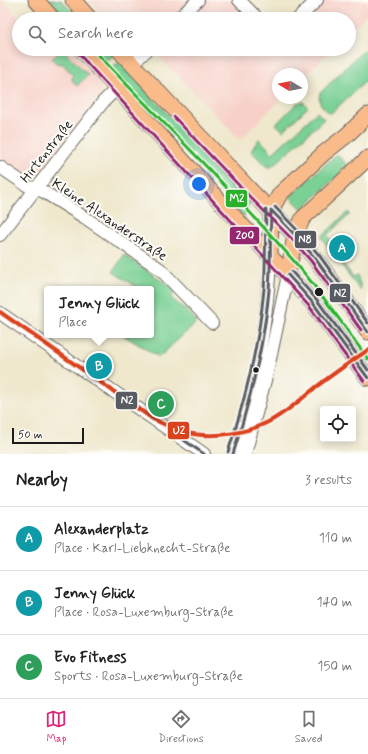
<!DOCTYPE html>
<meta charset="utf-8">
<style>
:root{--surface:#fff;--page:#f6f6f6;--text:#202124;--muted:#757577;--line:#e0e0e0;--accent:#db2777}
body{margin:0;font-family:Mynerve,sans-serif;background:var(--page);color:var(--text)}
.controls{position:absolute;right:12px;bottom:12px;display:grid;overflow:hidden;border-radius:4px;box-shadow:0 2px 10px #0003}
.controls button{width:36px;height:36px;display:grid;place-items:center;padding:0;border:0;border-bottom:1px solid var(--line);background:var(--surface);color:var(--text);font:20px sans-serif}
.compass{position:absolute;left:272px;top:68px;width:36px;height:36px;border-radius:50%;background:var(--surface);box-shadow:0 2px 10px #0003;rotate:280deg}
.scale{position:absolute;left:12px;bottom:10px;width:72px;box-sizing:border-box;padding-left:4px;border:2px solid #1c1c1c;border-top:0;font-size:11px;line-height:14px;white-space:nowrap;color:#1c1c1c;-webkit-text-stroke:3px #fdfcf7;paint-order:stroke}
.you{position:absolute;left:199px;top:184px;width:14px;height:14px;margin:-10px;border:3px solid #fff;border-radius:50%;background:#1a73e8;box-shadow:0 0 0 6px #1a73e833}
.badge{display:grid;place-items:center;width:26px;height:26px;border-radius:50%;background:var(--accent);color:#fff;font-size:13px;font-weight:700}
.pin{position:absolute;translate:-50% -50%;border:2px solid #fff;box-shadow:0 1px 4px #0006}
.popup{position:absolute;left:44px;top:286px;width:110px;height:52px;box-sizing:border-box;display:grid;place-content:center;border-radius:4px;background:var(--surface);filter:drop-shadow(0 1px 3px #0005);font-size:13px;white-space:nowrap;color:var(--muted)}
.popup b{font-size:15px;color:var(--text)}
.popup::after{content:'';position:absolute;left:50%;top:100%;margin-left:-8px;border:8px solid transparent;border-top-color:var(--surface)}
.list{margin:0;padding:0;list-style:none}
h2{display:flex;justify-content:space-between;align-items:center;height:52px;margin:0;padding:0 16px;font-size:17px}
h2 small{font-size:13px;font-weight:400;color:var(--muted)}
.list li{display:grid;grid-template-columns:26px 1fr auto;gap:12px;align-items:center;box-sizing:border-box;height:64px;padding:0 16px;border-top:1px solid var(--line)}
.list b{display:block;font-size:15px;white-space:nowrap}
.list p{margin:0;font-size:13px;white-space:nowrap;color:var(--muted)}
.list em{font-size:13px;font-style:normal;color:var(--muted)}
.icon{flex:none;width:22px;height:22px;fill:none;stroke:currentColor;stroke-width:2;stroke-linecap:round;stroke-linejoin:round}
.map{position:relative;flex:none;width:368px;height:454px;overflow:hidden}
.search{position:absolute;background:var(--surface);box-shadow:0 2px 10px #0003;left:12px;right:12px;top:12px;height:44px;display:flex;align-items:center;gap:10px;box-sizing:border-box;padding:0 14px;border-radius:22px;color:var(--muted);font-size:15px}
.sheet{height:244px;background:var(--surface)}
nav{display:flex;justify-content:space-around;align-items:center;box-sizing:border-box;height:56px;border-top:1px solid var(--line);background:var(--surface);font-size:11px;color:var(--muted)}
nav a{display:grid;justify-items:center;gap:2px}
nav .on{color:var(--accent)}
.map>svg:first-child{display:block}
.built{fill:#f7d1c8}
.green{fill:#7ad095;stroke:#4b7658}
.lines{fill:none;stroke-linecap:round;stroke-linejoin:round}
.minor-casing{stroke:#66635a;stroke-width:14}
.major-casing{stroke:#66635a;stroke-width:17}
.minor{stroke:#fff;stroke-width:12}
.major{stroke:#fabb8b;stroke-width:15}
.bus-1-casing{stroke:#fdfcf7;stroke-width:6}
.bus-2-casing{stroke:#fdfcf7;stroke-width:6}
.bus-3-casing{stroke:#fdfcf7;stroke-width:6}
.bus-1{stroke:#595b62;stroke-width:3}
.bus-2{stroke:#95276e;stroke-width:3}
.bus-3{stroke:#595b62;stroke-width:3}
.tram-1-casing{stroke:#fdfcf7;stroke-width:6}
.tram-1{stroke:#2bb02b;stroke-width:3}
.metro-1-casing{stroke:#fdfcf7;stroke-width:7}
.metro-1{stroke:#da421e;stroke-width:4}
.stop-dot{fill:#1c1c1c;stroke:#fdfcf7;stroke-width:1.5}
.labels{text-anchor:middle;stroke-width:4;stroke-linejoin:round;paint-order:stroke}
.street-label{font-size:14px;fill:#1c1c1c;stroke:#fdfcf7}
.line-badge{stroke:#fdfcf7;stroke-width:1.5}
.badge-label{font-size:11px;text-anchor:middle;font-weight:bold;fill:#fff}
</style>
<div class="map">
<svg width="368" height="454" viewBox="0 0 368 454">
<rect width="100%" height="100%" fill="#fdfcf7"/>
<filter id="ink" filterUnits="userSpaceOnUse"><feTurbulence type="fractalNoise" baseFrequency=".025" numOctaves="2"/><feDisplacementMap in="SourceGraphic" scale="8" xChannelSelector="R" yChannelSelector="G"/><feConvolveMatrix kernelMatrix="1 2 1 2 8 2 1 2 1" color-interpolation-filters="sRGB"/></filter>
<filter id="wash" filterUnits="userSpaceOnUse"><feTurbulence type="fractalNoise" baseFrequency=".012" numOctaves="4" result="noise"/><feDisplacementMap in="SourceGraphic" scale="16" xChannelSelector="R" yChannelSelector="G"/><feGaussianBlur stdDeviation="0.9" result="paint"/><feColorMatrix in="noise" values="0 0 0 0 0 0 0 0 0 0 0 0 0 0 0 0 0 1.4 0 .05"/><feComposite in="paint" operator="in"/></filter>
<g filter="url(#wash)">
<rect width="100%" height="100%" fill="#efe8cd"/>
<path class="built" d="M0,0H2L20,19L19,49H48L51,52L54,49H71L98,79L101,85V91L99,97L35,179L32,178L0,157Z
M89,0H195L175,19H108Z
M203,0H235L253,19H183Z
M321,0H368V13L349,32V19H302Z
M152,49H332L302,79V74H278V98H282L240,140Z"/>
<path class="green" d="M45,0H61L79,19H63Z
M62,49L88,75L77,86L72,80L73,75L63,64L56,63L52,59Z
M91,49H107L113,55L105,64Z
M365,49L368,53V79L330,114C323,107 317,103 320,93Z
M119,62L211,161L222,169L251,200L244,217L110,70Z
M303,102L308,107L283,131L276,124L297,103Z
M317,112L324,119L273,166L269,167L266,166L251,151L259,139L273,153Z
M337,154L348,166L302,209L290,197Z
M348,212L350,214L327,235L335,246L339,243L341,247L335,253L353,277L357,275L361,287L360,290L321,237Z
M124,255L163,282L170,286L175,291L171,298L188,312L197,322L159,357L123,335H151V289H136L137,287L113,272Z"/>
</g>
<g filter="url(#ink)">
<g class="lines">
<defs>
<path id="minor" d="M239,0L258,19
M178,19L198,0
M298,19L317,0
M132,64L148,49
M0,167L28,186L44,192L87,219L160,269L212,323
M0,235L103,102L117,88
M0,313L204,454
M233,454C254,390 268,323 270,256
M245,454L267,373L288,275"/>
<path id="major" d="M36,0L53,19
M73,0L90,19
M81,49L303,292L313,303L368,378
M118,49L254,194L295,235L315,258L350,306L368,332
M270,256L271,210L280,194L324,153L347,135L368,115
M288,275L295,235L303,218L368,158"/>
</defs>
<use href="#minor" class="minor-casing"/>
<use href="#major" class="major-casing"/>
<use href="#minor" class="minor"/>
<use href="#major" class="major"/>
<defs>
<path id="bus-1" d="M271,210L295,235L315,258L368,332
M288,275L313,303L368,378
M0,313L204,454
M233,454C250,401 264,346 269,290C271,263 270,236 271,210"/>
<path id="bus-2" d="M77,52L309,306L364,381
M174,117L250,197L291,238L311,261L361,330"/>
<path id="bus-3" d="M275,207L299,232L319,255L368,323
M292,272L317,300L368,370
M228,452C245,400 259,345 264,289C266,263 265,236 266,210"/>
</defs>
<use href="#bus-1" class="bus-1-casing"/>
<use href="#bus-2" class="bus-2-casing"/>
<use href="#bus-3" class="bus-3-casing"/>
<use href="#bus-1" class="bus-1"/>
<use href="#bus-2" class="bus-2"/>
<use href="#bus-3" class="bus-3"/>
<defs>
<path id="tram-1" d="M93,49C161,122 234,191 299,267C324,296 345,328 368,359"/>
</defs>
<use href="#tram-1" class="tram-1-casing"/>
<use href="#tram-1" class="tram-1"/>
<defs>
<path id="metro-1" d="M0,312L153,419C163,424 173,429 184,432C214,440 254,433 280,415C293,407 304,397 316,387C333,374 350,362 368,350"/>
</defs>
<use href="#metro-1" class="metro-1-casing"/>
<use href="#metro-1" class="metro-1"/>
</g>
</g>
<g class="stop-dot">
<circle cx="319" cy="292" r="5"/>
<circle cx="256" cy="370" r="3.5"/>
</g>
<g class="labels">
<g class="street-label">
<text transform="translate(46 151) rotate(-52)" y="5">Hirtenstraße</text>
<text transform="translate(110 219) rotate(34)" y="5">Kleine Alexanderstraße</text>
</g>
</g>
<g class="line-badge">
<rect x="225" y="189" width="23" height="19" rx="4" fill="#2bb02b"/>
<rect x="229" y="226" width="31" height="19" rx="4" fill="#95276e"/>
<rect x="294" y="230" width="23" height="19" rx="4" fill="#595b62"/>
<rect x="329" y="283" width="22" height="20" rx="4" fill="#595b62"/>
<rect x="115" y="391" width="23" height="19" rx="4" fill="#595b62"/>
<rect x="167" y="421" width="23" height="19" rx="4" fill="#da421e"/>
</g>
<g class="badge-label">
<text x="237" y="202">M2</text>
<text x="245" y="239">200</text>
<text x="305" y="243">N8</text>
<text x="340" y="297">N2</text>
<text x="127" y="404">N2</text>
<text x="179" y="434">U2</text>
</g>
</svg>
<div class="controls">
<button><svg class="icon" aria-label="locate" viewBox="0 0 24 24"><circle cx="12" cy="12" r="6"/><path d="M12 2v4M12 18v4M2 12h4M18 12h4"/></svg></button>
</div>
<svg class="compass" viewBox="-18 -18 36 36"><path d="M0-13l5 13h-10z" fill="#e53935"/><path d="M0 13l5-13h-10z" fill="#757577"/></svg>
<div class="scale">50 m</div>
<div class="you"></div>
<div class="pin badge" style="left:342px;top:248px;background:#0f9aa8">A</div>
<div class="pin badge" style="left:99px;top:366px;background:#0f9aa8">B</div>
<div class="popup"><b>Jenny Glück</b>Place</div>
<div class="pin badge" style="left:161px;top:404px;background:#2e9e5b">C</div>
<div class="search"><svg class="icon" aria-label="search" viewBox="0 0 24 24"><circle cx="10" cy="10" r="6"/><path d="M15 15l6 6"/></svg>Search here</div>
</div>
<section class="sheet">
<h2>Nearby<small>3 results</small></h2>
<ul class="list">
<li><span class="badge" style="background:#0f9aa8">A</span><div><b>Alexanderplatz</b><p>Place · Karl-Liebknecht-Straße</p></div><em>110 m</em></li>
<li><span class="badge" style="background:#0f9aa8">B</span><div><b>Jenny Glück</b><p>Place · Rosa-Luxemburg-Straße</p></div><em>140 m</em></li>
<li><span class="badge" style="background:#2e9e5b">C</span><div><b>Evo Fitness</b><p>Sports · Rosa-Luxemburg-Straße</p></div><em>150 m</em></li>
</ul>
</section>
<nav>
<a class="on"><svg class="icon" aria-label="map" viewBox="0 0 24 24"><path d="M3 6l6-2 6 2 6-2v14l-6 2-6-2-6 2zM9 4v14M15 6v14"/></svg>Map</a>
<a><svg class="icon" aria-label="directions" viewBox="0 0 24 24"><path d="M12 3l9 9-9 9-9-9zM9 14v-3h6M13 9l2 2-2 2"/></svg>Directions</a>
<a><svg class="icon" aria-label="saved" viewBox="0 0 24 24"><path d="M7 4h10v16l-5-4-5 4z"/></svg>Saved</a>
</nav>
